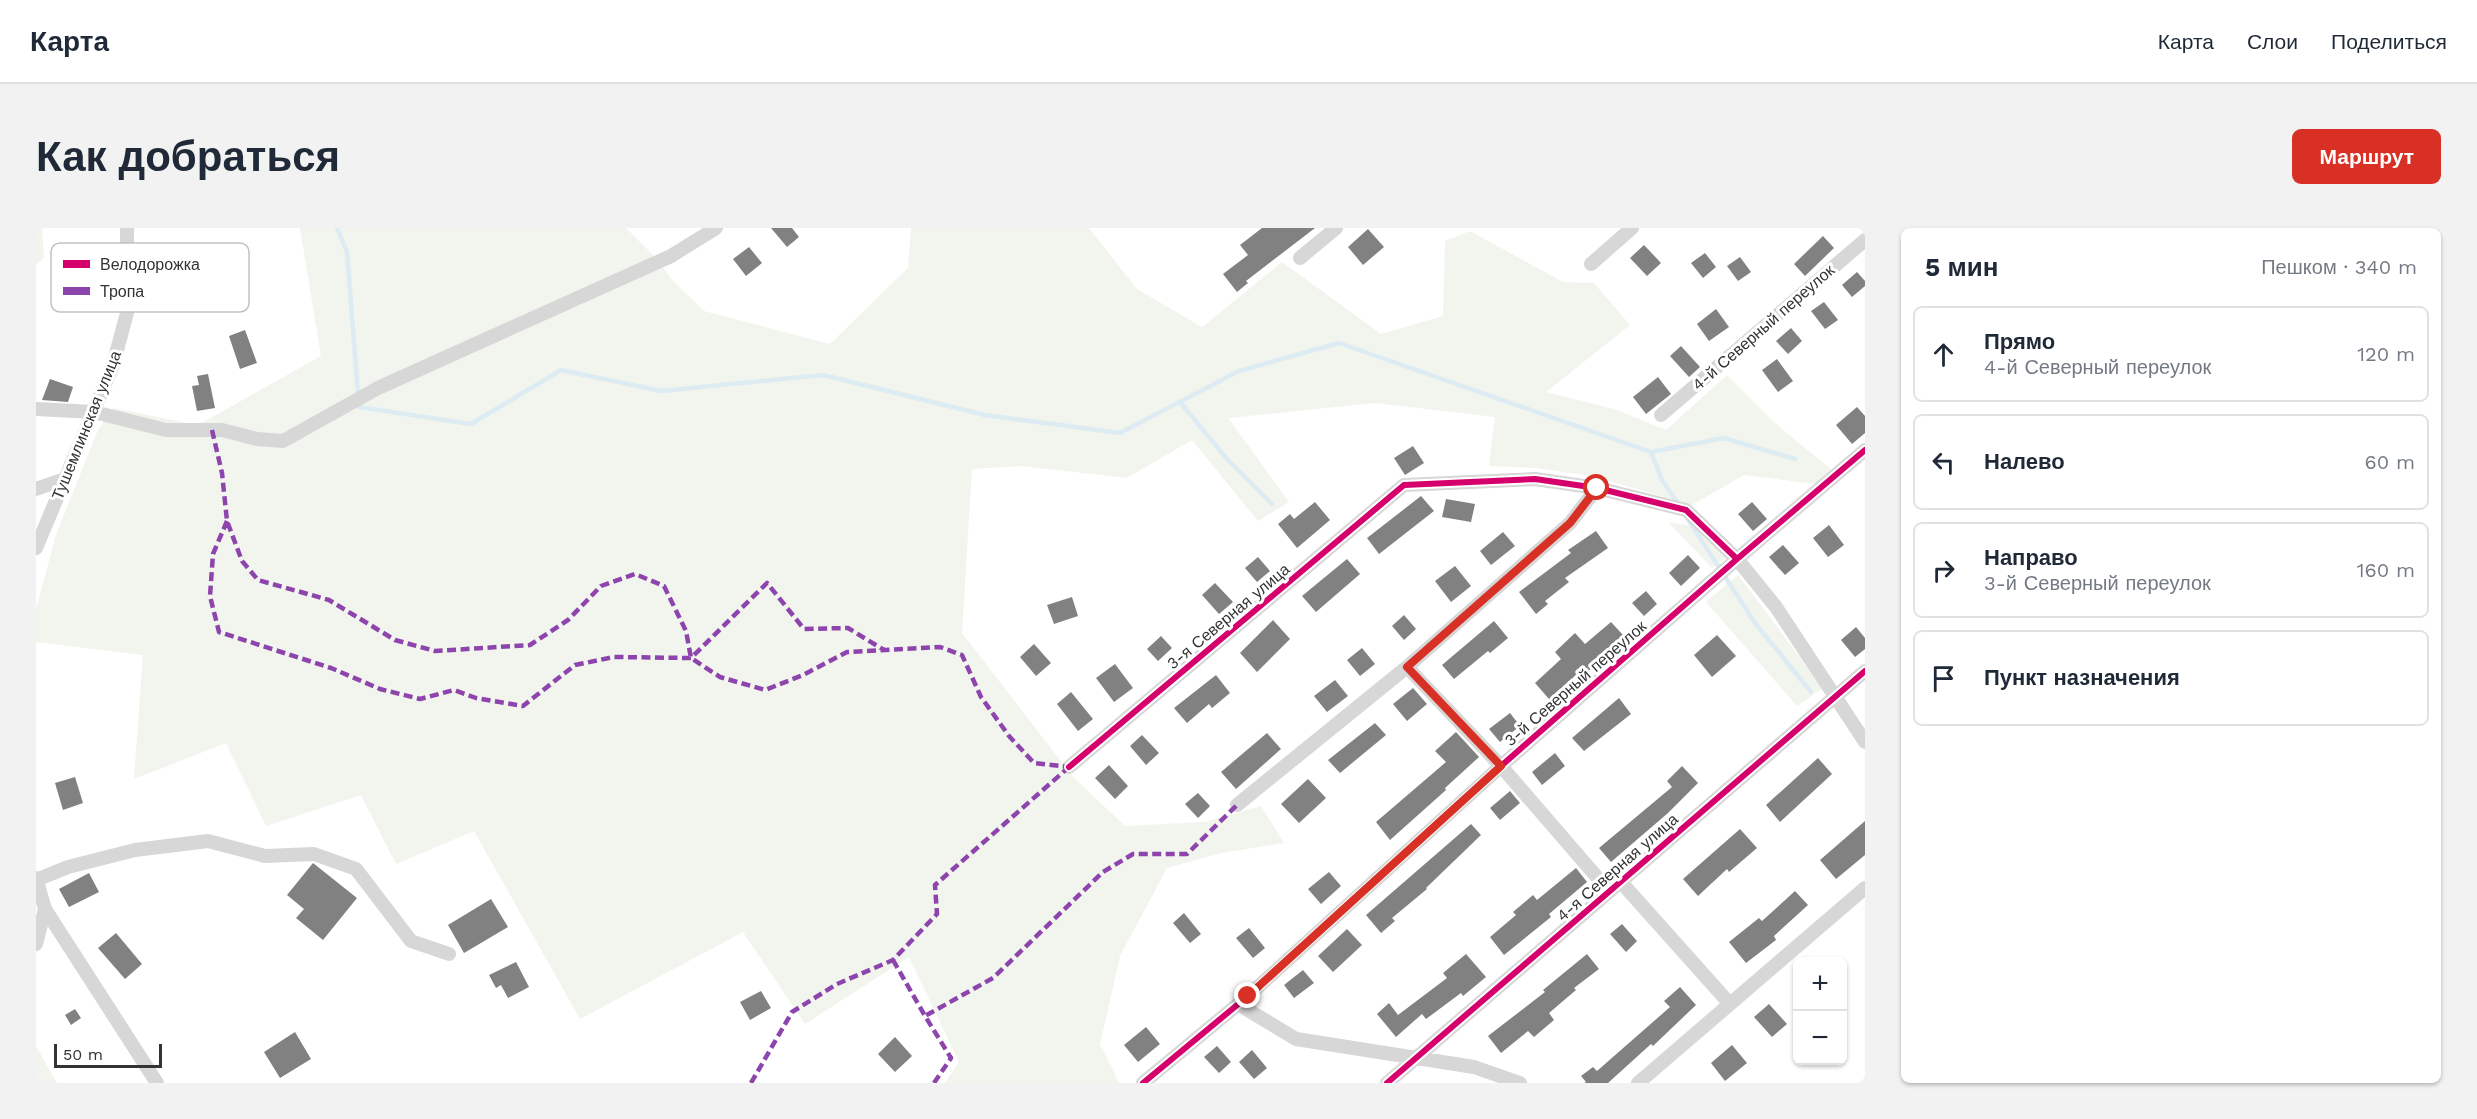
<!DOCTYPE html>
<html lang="ru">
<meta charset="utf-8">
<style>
:root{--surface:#fff;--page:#f2f2f3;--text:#1f2937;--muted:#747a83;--line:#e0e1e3;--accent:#d93025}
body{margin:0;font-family:"Work Sans",sans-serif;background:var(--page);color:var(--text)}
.controls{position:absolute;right:18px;bottom:18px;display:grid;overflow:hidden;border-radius:9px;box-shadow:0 2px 4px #0004}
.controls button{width:54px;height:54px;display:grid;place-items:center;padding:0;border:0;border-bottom:2px solid var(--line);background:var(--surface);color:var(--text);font:30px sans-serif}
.scale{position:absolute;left:18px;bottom:15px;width:108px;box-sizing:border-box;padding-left:6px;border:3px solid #333;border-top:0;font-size:16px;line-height:21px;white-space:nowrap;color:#333;-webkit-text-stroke:4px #fff;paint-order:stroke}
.stop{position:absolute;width:18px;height:18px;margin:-14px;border:4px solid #d93025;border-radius:50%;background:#fff}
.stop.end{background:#d93025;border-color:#fff;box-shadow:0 2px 6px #0008}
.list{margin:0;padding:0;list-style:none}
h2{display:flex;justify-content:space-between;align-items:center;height:78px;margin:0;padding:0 24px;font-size:26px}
h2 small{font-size:20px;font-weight:400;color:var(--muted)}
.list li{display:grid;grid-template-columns:39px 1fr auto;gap:18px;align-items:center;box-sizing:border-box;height:96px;margin:0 12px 12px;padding:0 12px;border:2px solid var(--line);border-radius:9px}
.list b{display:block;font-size:22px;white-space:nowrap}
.list p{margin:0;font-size:20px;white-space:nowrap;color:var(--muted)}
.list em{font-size:20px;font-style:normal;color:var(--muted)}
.icon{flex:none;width:33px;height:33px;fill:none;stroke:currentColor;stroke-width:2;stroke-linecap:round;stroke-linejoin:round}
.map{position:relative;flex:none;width:1829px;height:855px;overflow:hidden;border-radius:9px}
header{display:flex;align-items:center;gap:36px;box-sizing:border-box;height:84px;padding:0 30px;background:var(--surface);border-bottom:2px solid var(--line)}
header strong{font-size:28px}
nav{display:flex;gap:33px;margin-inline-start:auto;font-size:21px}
.intro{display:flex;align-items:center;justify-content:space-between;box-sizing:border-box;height:144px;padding:0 36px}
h1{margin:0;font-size:42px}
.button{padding:15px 27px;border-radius:9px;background:var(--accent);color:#fff;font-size:21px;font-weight:700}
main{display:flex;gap:36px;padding:0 36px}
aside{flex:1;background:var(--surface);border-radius:9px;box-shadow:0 2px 4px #0004}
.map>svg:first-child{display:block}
.green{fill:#f1f5ed}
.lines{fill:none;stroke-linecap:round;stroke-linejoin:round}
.stream{stroke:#ddebf3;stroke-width:4.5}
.building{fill:#818181}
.minor{stroke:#d7d7d7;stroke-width:14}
.quiet{stroke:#8e44ad;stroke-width:4.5;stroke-dasharray:9 4.5;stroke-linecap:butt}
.cycleway-casing{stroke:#fff;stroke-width:10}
.cycleway{stroke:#d6006c;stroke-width:6}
.route{stroke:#d93025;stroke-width:8}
.labels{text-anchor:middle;stroke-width:6;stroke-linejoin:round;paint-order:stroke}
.street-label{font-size:16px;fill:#333;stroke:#fff}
.key{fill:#fff;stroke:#c2c2c2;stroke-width:1.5}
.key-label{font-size:16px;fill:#333}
</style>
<header>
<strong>Карта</strong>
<nav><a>Карта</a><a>Слои</a><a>Поделиться</a></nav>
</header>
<div class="intro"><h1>Как добраться</h1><a class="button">Маршрут</a></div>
<main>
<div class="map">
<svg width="1829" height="855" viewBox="0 0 1829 855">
<rect width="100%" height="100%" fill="#fff"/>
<path class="green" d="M0,0H6L8,30L0,37Z
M264,0H590L618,28L638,54L668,83L794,116L872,40L875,0H1053L1101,61L1166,99L1246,34L1345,106L1407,88L1409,13L1434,3L1527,54L1558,55L1594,97L1510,164L1581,182L1630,202L1691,147L1740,196L1795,241L1780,256L1708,247L1656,277L1556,248L1500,240L1453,238L1459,189L1339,175L1192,190L1253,274L1222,293L1156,212L1091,250L985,238L936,241L926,405L1038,550L1089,598L1169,594L1225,578L1248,615L1185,625L1131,640L1084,728L1064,816L1083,855H909L923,834L873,729L769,796L707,704L544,791L438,603L360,636L325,567L230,598L190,515L98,551L107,427L0,414V381L20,307L62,202L77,180L162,197L285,128Z
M1632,294L1662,299L1692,329L1676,340Z
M1702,347L1787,460L1761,478L1670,374Z
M0,818L21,855H0Z"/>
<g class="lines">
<path class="stream" d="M301,0L311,24L323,179L435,196L525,142L625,163L787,147L949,187L1084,205L1203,143L1303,115L1615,224L1688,210L1759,231
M1144,174L1192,232L1236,276
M1615,224L1626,252L1642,276
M1653,293L1719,395L1775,464"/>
</g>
<path class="building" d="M735,0H756L763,9L751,19Z
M1226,0H1279L1210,53L1212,55L1201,64L1187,46L1212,27L1204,17Z
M1332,1L1348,19L1327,37L1312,19Z
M1787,8L1798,20L1769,48L1758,36Z
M1608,17L1625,35L1611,48L1594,30Z
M713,19L726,35L710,48L697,31Z
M1669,25L1680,39L1667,50L1655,35Z
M1704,29L1715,44L1702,53L1691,38Z
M1821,44L1829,53V58L1816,69L1806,57Z
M1788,74L1802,92L1789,101L1775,83Z
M1680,81L1693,99L1673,113L1661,96Z
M1755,100L1766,113L1752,126L1740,113Z
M209,102L221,135L204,141L193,108Z
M1645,118L1664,139L1653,149L1634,128Z
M1741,131L1757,153L1742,164L1726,142Z
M172,146L179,180L161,183L156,158L163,157L161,148Z
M1622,149L1635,166L1610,186L1597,169Z
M14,151L37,159L32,174L6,172Z
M1821,179L1829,188V205L1816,216L1800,197Z
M1377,218L1388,235L1369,247L1358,230Z
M1385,268L1398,283L1343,326L1331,310Z
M1410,271L1439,276L1435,294L1406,289Z
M1279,274L1294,292L1261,320L1242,296L1254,286L1258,291Z
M1716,274L1731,291L1717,303L1702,286Z
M1793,297L1808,317L1792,329L1777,310Z
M1560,303L1572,320L1529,350L1533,354L1509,373L1512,376L1500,386L1483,364L1535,325L1532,322Z
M1467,304L1479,318L1455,337L1444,323Z
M1747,317L1763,335L1749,347L1733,329Z
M1652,327L1664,340L1645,358L1633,345Z
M1222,329L1234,343L1221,354L1209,340Z
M1311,331L1324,346L1280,384L1266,368Z
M1419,338L1435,358L1415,374L1399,353Z
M1179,355L1197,374L1183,386L1166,367Z
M1610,363L1621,376L1608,388L1596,375Z
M1036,369L1042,388L1018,396L1011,377Z
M1368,387L1380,401L1368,412L1356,398Z
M1237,392L1254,411L1221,444L1204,425Z
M1458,393L1472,410L1454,425L1452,423L1418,451L1406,437Z
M1575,394L1587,407L1561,430L1564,433L1543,451L1540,447L1513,471L1499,455L1525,431L1519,424L1539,405L1549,416Z
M1820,399L1829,410V421L1819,429L1805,412Z
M1681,407L1700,428L1676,449L1658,427Z
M1125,408L1136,420L1122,433L1111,421Z
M998,416L1015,435L1000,448L984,429Z
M1326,420L1339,436L1324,448L1311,432Z
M1079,436L1097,460L1078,474L1060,450Z
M1180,447L1194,465L1176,480L1173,476L1151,495L1138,480Z
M1299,452L1312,468L1291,484L1278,468Z
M1377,460L1391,476L1371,493L1357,476Z
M1035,464L1057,491L1042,503L1021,476Z
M1583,470L1595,486L1548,523L1536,510Z
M1474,485L1484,498L1464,514L1453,501Z
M1339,495L1350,507L1304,545L1292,532Z
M1420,504L1443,529L1409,560L1410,562L1354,612L1340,594L1410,534L1399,523Z
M1231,505L1245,521L1200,561L1185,544Z
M1106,507L1123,525L1110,537L1094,518Z
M1519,525L1529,538L1506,557L1496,544Z
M1782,530L1796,546L1744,594L1730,577Z
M1073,537L1092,558L1079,571L1059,550Z
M1646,538L1662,555L1632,585L1575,634L1563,620L1636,559L1631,553Z
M39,549L47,575L27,582L19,555Z
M1272,551L1290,570L1263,595L1245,576Z
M1474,563L1484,575L1464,592L1454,580Z
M1162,565L1174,578L1162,590L1149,576Z
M1829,593V627L1800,651L1784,632Z
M1435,596L1445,607L1390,660L1391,661L1356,690L1359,693L1345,705L1330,687Z
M1704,601L1721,620L1693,644L1691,641L1662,668L1647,651Z
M277,635L321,670L287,712L260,690L268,681L251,667Z
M1540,640L1551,654L1513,686L1515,689L1468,727L1454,709L1480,687L1477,684L1497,667L1501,672Z
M1293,644L1305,658L1285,676L1272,661Z
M53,645L63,664L33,679L23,661Z
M1759,663L1772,677L1738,708L1740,712L1710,735L1693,714L1723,690L1726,693Z
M455,671L472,699L428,725L412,697Z
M1148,685L1165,706L1154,715L1137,695Z
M1586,696L1601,713L1590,724L1574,706Z
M1213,700L1229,720L1217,730L1200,710Z
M1311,701L1326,717L1297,744L1282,728Z
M80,705L106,736L89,751L62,720Z
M1430,726L1450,749L1427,768L1425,765L1390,791L1386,786L1360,809L1341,786L1353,775L1362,787L1411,750L1407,745Z
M1551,726L1563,741L1538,760L1540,762L1513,785L1518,792L1498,809L1492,803L1465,825L1452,808L1509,764L1507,762Z
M480,734L493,759L472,770L465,757L460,760L453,747Z
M1267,742L1278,755L1258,770L1248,757Z
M1644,759L1660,777L1617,818L1615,816L1572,855H1548L1550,854L1545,848L1557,839L1561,843L1634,779L1628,773Z
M725,763L735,780L714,792L704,774Z
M1733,776L1751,796L1736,809L1718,789Z
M39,781L45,790L35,797L29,787Z
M1110,799L1124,816L1102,834L1088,817Z
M259,804L275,831L244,850L228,824Z
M859,809L876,828L859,844L842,826Z
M1696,817L1711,835L1689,853L1675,835Z
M1181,818L1195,834L1183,845L1168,829Z
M1216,822L1231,840L1218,851L1203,834Z"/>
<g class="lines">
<path class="minor" d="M1264,30L1300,0
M1555,36L1596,0
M0,181L58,184L130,202H186L221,211L247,213L342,160L635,28L680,0
M1625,187L1829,12
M0,261L29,251
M0,320L77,137L91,85V0
M1371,439L1465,538L1573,663
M1033,539L1368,257L1499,251L1561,260L1650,282L1701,331L1740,379L1829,514
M1201,577L1371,439L1534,295L1561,260
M0,650L9,681L121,855
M0,652L32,639L99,622L172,613L229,628L278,626L320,641L375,713L413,726
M1584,653L1694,776
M0,716L9,681
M1202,776L1260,811L1438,839L1484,855
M1107,855L1212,768L1465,538L1701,331L1829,222
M1351,855L1829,443
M1602,855L1829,660"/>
<path class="quiet" d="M176,202L186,245L191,293L206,333L222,352L293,372L359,412L399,423L494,417L532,392L565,358L599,346L628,358L650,403L655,430L684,449L729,462L767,447L811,424L904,419L926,427L945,469L973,508L998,535L1033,539
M191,293L177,326L174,368L183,404L295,440L344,461L384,471L418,462L440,470L487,478L539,437L578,429L655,430L731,355L768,401L812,400L848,422
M857,732L889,788
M715,855L756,784L801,756L857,732L901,686L899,657L1033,539
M898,855L915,830L889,788L957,750L1067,644L1097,626H1151L1201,577"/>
<defs>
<path id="cycleway" d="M1033,539L1368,257L1499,251L1561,260L1650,282L1701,331
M1107,855L1212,768L1465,538L1701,331L1829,222
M1351,855L1829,443"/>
</defs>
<use href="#cycleway" class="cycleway-casing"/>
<use href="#cycleway" class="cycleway"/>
</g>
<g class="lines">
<path class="route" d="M1212,768L1465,538L1371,439L1534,295L1561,260"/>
</g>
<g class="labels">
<g class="street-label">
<text transform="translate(1727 99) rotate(-41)" y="6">4-й Северный переулок</text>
<text transform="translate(50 197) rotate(-68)" y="6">Тушемлинская улица</text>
<text transform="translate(1192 388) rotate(-40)" y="6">3-я Северная улица</text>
<text transform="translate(1539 455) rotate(-41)" y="6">3-й Северный переулок</text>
<text transform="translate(1581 639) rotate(-41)" y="6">4-я Северная улица</text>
</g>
</g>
<rect x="15" y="15" width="198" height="69" rx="9" class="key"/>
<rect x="27" y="32" width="27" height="8" fill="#d6006c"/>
<rect x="27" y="59" width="27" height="8" fill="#8e44ad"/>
<g class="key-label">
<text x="64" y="42">Велодорожка</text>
<text x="64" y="69">Тропа</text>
</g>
</svg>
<div class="controls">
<button>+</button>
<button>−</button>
</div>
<div class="scale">50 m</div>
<div class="stop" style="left:1561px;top:260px"></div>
<div class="stop end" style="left:1212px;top:768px"></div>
</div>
<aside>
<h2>5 мин<small>Пешком · 340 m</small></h2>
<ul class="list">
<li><svg class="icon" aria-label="ahead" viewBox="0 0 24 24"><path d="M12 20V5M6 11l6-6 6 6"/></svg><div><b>Прямо</b><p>4-й Северный переулок</p></div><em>120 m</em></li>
<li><svg class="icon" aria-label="left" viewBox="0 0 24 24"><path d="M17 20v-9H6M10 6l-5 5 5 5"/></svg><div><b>Налево</b></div><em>60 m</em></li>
<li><svg class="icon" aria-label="right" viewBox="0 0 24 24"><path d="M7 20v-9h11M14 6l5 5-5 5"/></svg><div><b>Направо</b><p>3-й Северный переулок</p></div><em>160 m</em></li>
<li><svg class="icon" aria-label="arrive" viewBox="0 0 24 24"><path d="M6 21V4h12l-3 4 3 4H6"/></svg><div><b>Пункт назначения</b></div></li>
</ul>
</aside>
</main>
